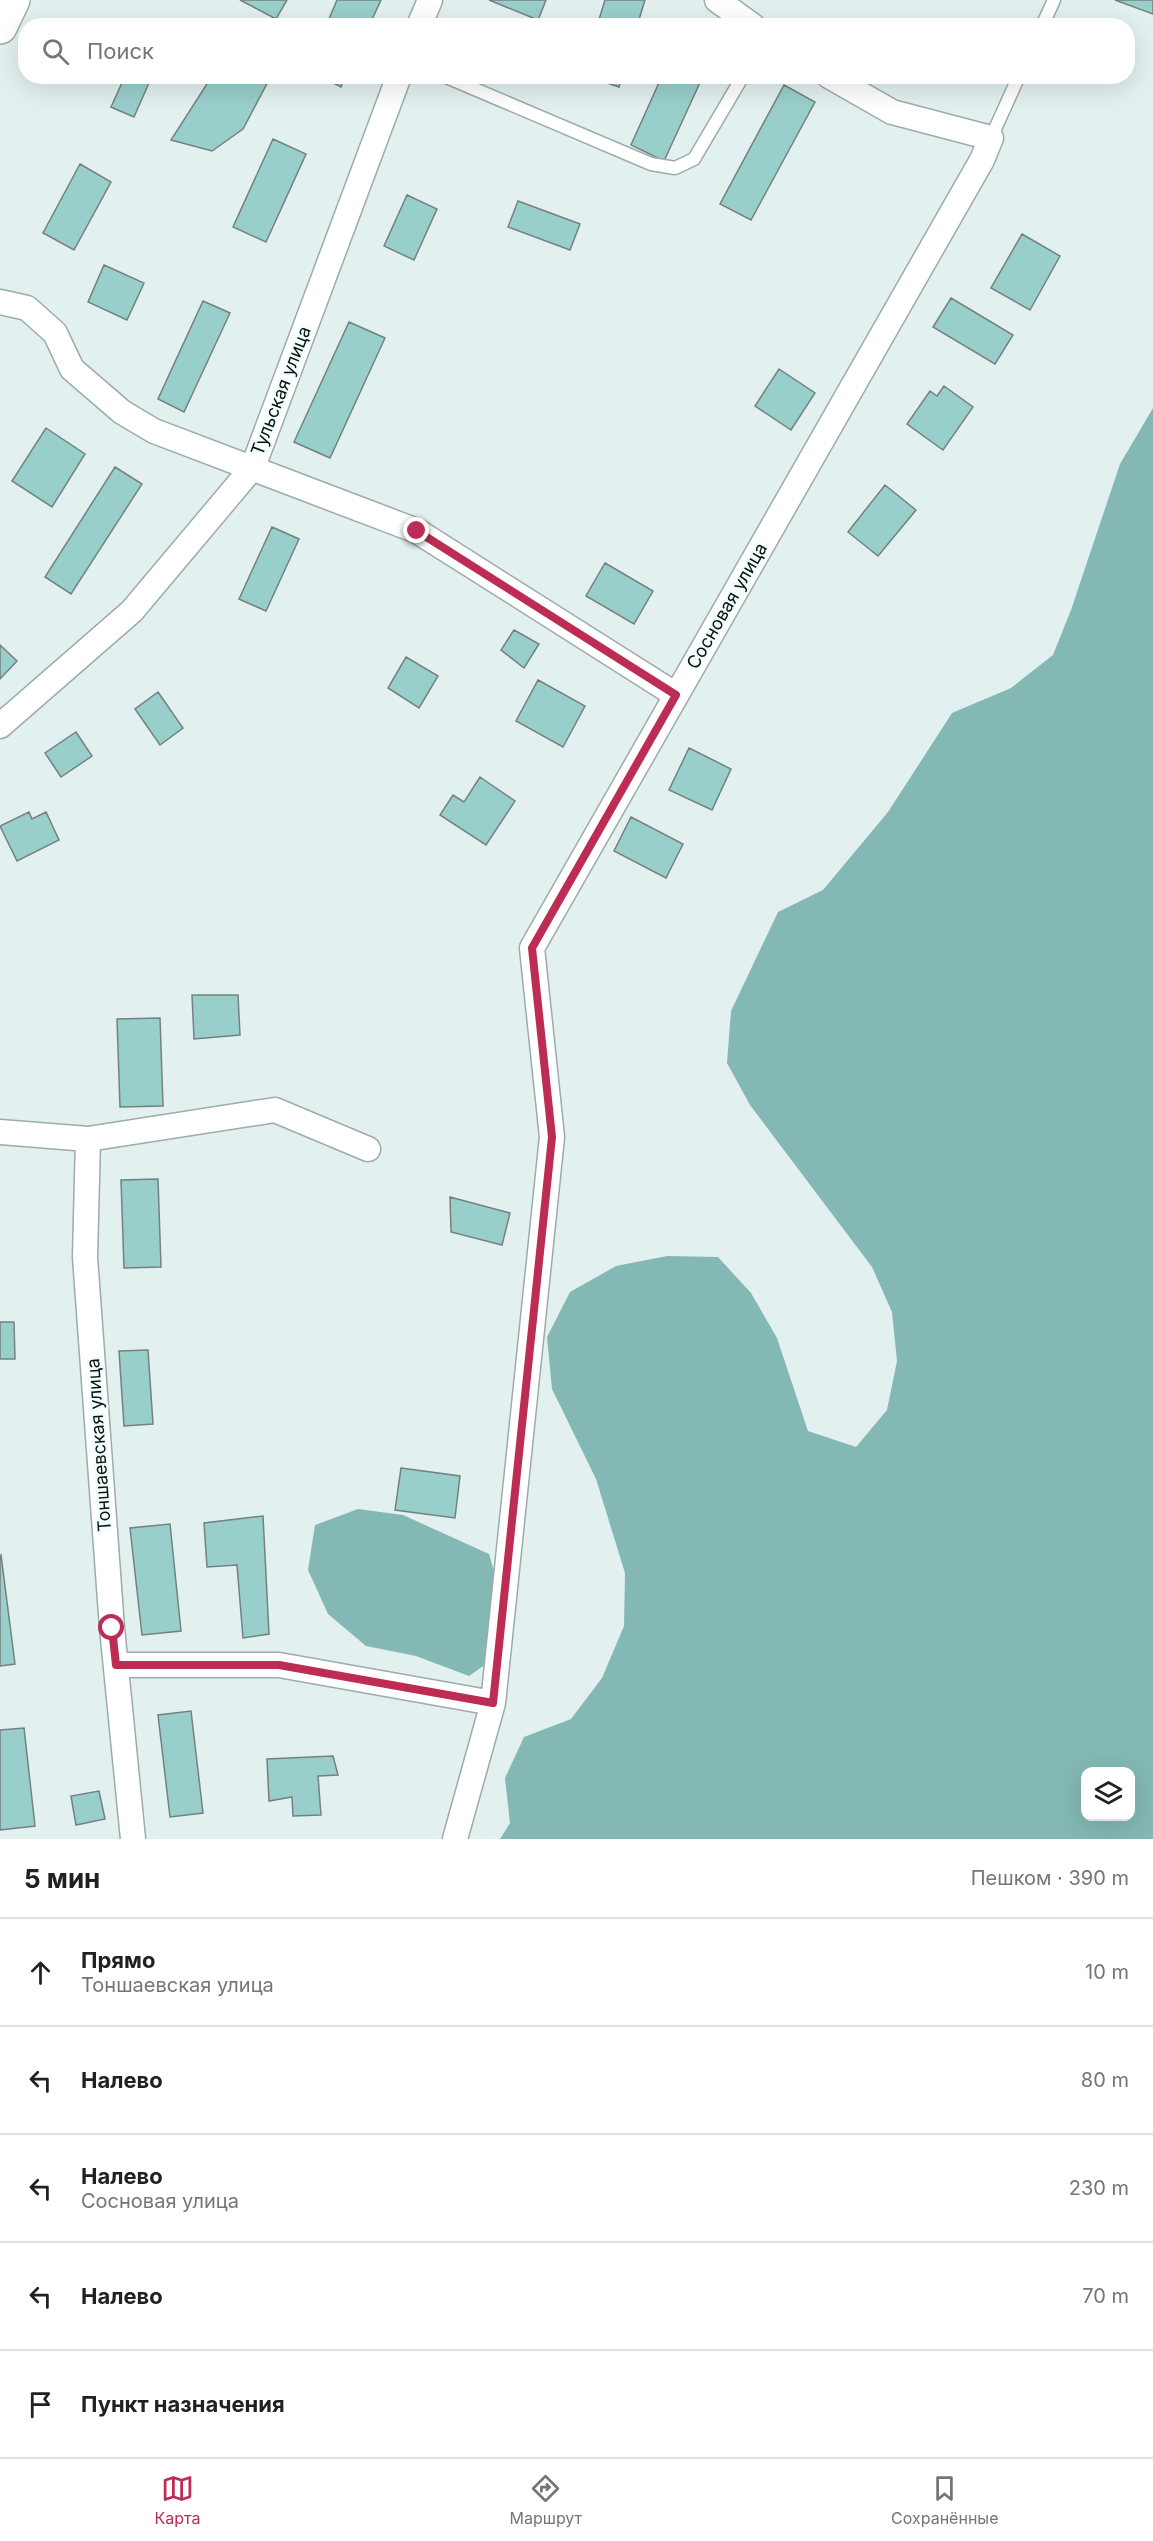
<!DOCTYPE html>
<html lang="ru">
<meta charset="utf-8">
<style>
:root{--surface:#fff;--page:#f2f2f2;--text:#202124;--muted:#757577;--line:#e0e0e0;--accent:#bc2c54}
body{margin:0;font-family:Inter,sans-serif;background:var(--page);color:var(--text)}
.controls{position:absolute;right:18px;bottom:18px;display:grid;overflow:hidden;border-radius:12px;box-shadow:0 6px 24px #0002}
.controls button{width:54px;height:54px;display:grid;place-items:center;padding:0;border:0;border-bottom:2px solid var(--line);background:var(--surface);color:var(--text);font:30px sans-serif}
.stop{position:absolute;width:18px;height:18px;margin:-14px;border:4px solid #bc2c54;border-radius:50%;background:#fff}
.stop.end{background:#bc2c54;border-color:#fff;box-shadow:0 2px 6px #0008}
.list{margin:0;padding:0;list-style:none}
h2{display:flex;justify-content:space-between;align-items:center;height:78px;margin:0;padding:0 24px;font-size:26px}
h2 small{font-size:20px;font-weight:400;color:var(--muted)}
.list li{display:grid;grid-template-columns:39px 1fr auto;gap:18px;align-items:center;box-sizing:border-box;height:108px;padding:0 24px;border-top:2px solid var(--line)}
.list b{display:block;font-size:22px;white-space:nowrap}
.list p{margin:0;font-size:20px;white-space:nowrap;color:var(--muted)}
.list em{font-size:20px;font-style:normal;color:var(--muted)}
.icon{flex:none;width:33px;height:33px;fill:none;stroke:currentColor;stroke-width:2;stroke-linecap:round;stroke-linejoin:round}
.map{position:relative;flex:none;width:1153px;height:1839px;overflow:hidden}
.search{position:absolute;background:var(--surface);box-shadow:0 6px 24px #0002;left:18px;right:18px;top:18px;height:66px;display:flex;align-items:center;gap:15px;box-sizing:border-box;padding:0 21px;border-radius:24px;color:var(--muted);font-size:22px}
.sheet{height:618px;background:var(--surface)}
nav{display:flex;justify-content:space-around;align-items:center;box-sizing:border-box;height:84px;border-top:2px solid var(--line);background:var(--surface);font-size:16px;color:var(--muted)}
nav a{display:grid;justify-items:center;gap:3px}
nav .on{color:var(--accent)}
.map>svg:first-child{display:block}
.forest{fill:#83b8b4;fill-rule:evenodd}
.building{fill:#99cfcb;stroke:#748180;stroke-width:1.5}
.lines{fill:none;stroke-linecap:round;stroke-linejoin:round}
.service-casing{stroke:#9dabaa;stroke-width:15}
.minor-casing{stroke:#9dabaa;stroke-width:27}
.primary-casing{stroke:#9dabaa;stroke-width:36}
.service{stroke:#fff;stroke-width:12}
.minor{stroke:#fff;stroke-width:24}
.primary{stroke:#fff;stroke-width:33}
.route{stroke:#bc2c54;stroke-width:8}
.labels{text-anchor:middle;stroke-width:5;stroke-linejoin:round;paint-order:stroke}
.street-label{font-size:18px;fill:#0c1111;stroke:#effefc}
</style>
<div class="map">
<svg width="1153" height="1839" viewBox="0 0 1153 1839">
<rect width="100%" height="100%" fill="#e2f0ef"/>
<path class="forest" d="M1153,408V1839H500L510,1823L505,1778L524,1737L571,1719L602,1678L624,1626L625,1573L596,1479L552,1389L547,1337L570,1292L616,1266L667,1256L718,1257L751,1293L777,1338L808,1431L856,1447L887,1410L897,1361L892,1312L872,1267L750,1105L727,1063L731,1011L778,912L823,890L888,812L952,713L1011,688L1053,655L1071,610L1120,464ZM1086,1772H1130V1816H1086Z
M358,1509L403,1515L489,1554L502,1599L509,1648L469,1676L416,1656L366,1646L328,1614L308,1570L315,1525Z"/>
<path class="building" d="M240,0H287L276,19Z
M337,0H381L369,26H326Z
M489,0H546L538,20Z
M605,0H645L637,26H597Z
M1115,0H1153V14Z
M125,76H152L134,117L111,107Z
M212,76H271L243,129L212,151L171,140Z
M319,76H345L341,87Z
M586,76H622L619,87Z
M662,76H703L664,161L631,145Z
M784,85L815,102L751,220L720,204Z
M273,139L306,154L266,242L233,227Z
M80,164L111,182L74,250L43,233Z
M407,195L437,209L414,260L384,246Z
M518,201L580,224L570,250L508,227Z
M1022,234L1060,256L1030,310L991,288Z
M104,265L144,283L127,320L88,302Z
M951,298L1013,335L995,364L933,327Z
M203,301L230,313L184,412L158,399Z
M349,322L385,338L330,458L294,442Z
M779,369L815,393L791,430L755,406Z
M944,386L973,407L943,450L907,424L930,391L937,396Z
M46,428L85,454L52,507L12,481Z
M115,467L142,484L71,594L45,577Z
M885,485L916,510L878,556L848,532Z
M272,527L299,539L266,611L239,599Z
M605,563L653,591L634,624L586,596Z
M514,630L539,644L524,668L501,650Z
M0,645L17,661L0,679Z
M406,657L438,676L419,708L388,688Z
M538,680L585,706L563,747L516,721Z
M158,692L183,728L160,745L135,709Z
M76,732L92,756L61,777L45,753Z
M689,748L731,769L712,810L669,790Z
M480,777L515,801L486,845L440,815L453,795L464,802Z
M29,812L32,819L46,812L59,840L17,861L0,826Z
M631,817L683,844L666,878L614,851Z
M192,995H238L240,1035L194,1039Z
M160,1018L163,1106L120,1107L117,1019Z
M158,1179L161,1267L124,1268L121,1180Z
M450,1197L510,1213L502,1245L451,1232Z
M0,1322H14L15,1359H0Z
M148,1350L153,1424L124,1426L119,1351Z
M401,1468L460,1476L455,1518L395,1510Z
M263,1516L269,1634L243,1638L237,1565L207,1567L204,1523Z
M170,1524L181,1631L142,1635L130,1528Z
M1,1555L15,1664L0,1666V1556Z
M191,1711L203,1813L170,1817L158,1715Z
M24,1728L35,1826L0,1830V1730Z
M333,1756L338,1775L318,1776L321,1815L293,1816L292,1797L269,1801L267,1759Z
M99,1791L105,1819L76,1825L71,1796Z"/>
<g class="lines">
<defs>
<path id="service" d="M1042,26L1054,0
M444,76L651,164L675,168L694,159L743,76
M991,138L1019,76"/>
<path id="minor" d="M717,0L753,26
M419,26L430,0
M0,302L27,308L55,333L72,369L122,412L154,431L417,531L676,695
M0,726L132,611L253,467L399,76
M0,1132L88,1139L85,1257L112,1628L133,1839
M88,1139L275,1110L368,1149
M116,1665H279L493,1703
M455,1839L493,1703L552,1137L532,948L982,160L991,138L892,112L829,76"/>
<path id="primary" d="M0,27L13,0"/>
</defs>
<use href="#service" class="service-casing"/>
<use href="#minor" class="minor-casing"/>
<use href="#primary" class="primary-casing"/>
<use href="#service" class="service"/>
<use href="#minor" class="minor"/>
<use href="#primary" class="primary"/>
</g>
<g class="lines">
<path class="route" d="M112,1628L116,1665H279L493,1703L552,1137L532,948L676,695L417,531"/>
</g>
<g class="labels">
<g class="street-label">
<text transform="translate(281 391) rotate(-69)" y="6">Тульская улица</text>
<text transform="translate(727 606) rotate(-60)" y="6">Сосновая улица</text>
<text transform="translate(99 1445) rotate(-94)" y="6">Тоншаевская улица</text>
</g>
</g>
</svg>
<div class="controls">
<button><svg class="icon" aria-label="layers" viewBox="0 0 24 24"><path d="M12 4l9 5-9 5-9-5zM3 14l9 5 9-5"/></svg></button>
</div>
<div class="stop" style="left:112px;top:1628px"></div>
<div class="stop end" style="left:417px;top:531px"></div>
<div class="search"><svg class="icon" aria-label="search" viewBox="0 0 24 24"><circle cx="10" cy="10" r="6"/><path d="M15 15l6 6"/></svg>Поиск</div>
</div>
<section class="sheet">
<h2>5 мин<small>Пешком · 390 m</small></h2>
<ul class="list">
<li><svg class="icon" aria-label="ahead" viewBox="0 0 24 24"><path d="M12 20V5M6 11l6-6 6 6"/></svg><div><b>Прямо</b><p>Тоншаевская улица</p></div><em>10 m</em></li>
<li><svg class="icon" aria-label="left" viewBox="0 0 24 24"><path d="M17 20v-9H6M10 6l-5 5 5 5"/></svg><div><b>Налево</b></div><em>80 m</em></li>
<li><svg class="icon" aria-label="left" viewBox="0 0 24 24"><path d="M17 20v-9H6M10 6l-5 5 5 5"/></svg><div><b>Налево</b><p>Сосновая улица</p></div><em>230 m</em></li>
<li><svg class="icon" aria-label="left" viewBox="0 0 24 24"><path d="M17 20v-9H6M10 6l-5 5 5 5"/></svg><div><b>Налево</b></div><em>70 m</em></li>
<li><svg class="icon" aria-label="arrive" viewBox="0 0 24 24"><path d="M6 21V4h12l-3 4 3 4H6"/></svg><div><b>Пункт назначения</b></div></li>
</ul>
</section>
<nav>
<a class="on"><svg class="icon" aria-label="map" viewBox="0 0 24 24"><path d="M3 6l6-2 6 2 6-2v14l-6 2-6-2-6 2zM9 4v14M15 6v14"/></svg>Карта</a>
<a><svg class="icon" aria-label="directions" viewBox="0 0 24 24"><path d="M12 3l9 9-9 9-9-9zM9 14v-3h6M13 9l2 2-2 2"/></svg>Маршрут</a>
<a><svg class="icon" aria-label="saved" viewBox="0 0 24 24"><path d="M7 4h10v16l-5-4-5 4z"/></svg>Сохранённые</a>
</nav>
